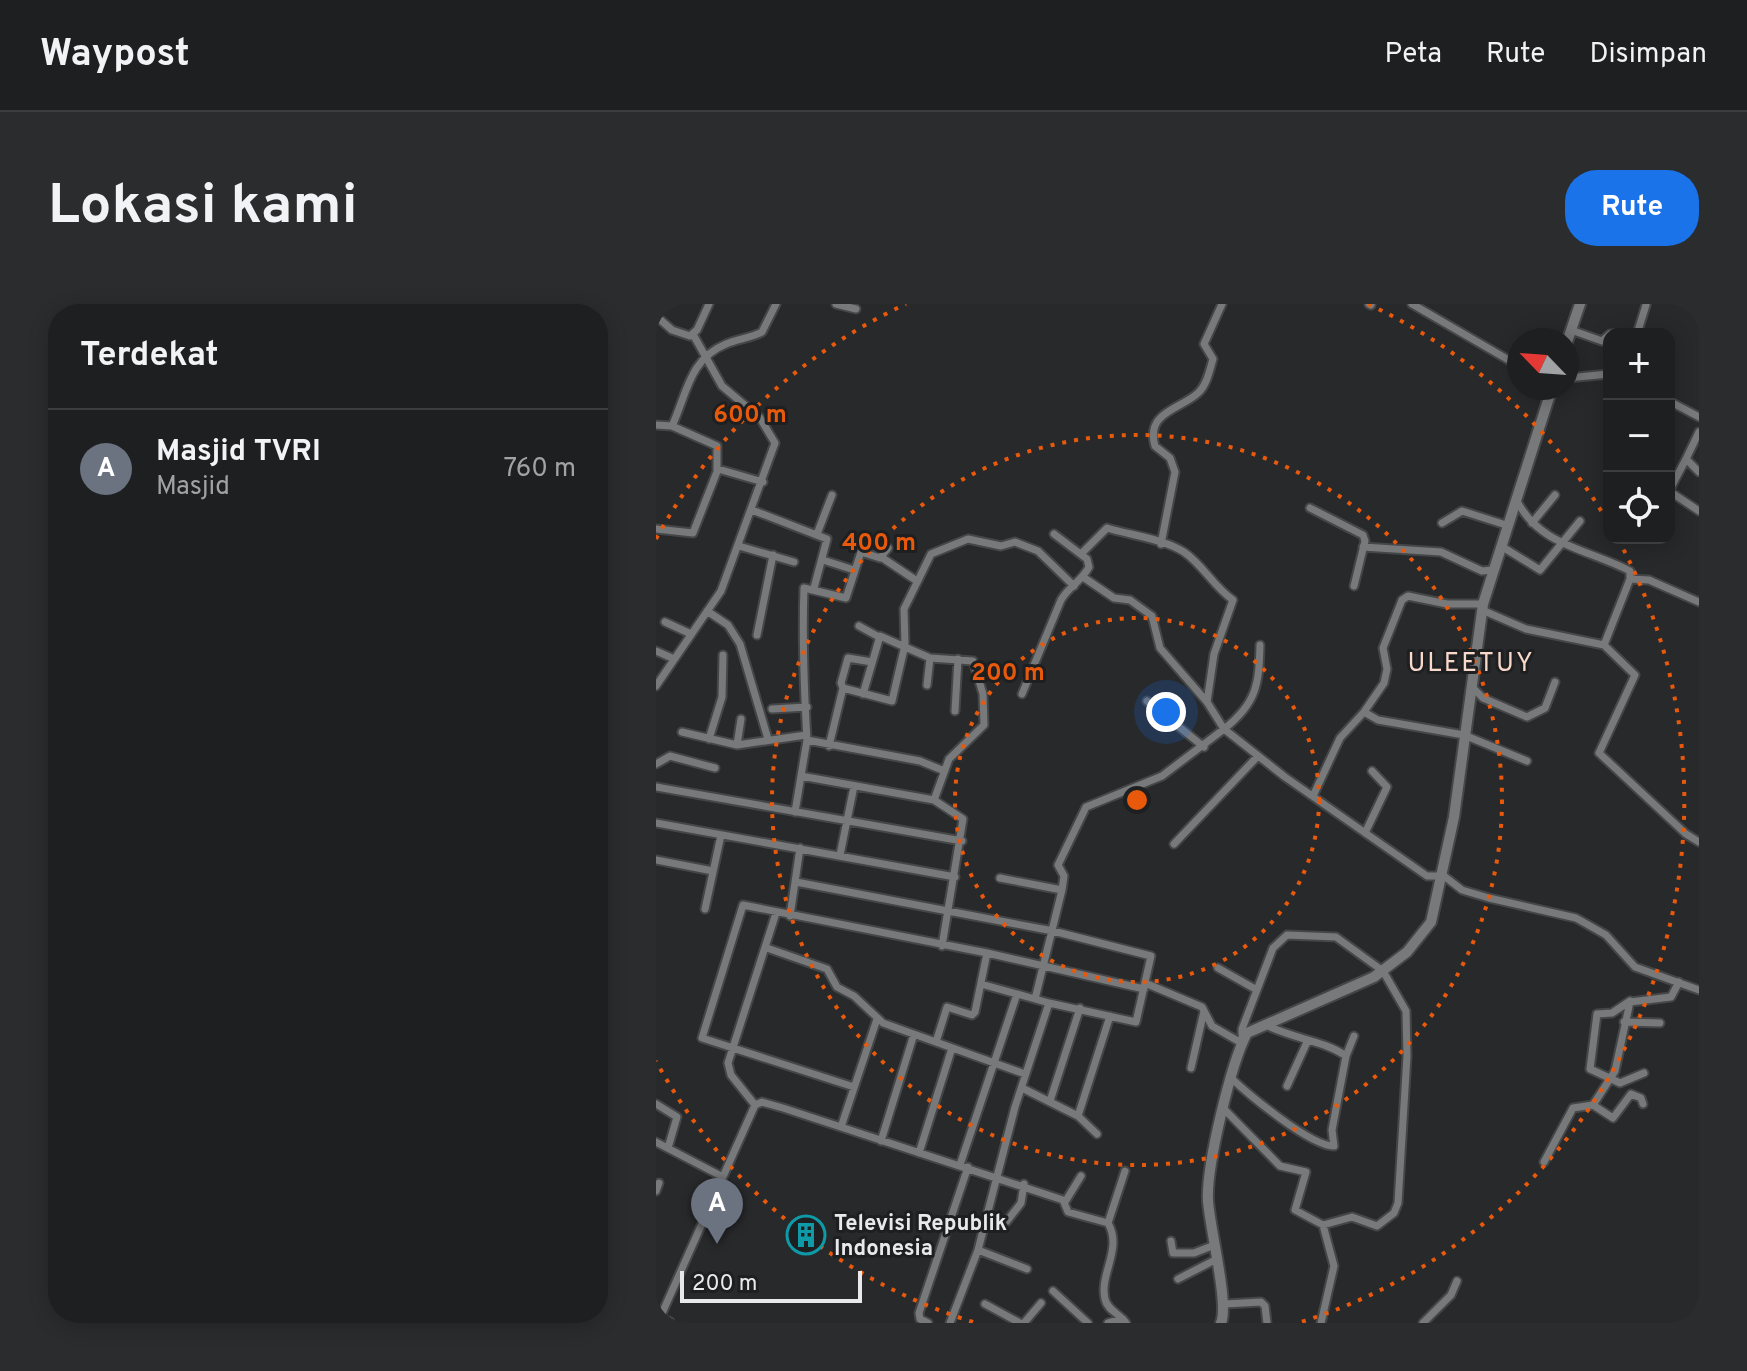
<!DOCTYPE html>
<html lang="id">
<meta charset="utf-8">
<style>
:root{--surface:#1e1f20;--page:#2b2c2d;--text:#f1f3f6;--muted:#a1a2a5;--line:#3c3d3e;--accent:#1a73e8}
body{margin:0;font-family:Overpass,sans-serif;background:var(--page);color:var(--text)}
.controls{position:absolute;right:24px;top:24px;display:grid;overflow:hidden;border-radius:16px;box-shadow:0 4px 20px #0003}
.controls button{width:72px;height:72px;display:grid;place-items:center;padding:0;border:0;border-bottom:2px solid var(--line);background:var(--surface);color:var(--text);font:40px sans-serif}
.compass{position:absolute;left:851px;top:24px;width:72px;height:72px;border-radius:50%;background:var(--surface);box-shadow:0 4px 20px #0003;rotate:295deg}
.scale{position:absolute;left:24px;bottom:20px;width:182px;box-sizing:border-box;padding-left:8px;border:4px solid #e9e9eb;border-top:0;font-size:22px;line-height:28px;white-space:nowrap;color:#e9e9eb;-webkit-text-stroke:6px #1e1f21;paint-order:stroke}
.you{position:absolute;left:510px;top:408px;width:28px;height:28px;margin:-20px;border:6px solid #fff;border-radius:50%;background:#1a73e8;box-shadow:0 0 0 12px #1a73e833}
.badge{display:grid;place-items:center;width:52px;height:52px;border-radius:50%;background:var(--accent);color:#fff;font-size:26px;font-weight:700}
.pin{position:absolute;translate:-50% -66px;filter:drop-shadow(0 2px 4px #0008)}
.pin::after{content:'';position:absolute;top:42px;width:28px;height:24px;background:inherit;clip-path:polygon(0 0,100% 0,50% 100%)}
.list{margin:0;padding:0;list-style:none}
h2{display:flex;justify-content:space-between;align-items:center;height:104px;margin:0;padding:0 32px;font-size:34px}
h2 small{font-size:26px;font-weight:400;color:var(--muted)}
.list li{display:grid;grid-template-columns:52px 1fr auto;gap:24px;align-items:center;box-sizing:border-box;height:120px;padding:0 32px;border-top:2px solid var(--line)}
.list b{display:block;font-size:30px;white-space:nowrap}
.list p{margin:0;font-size:26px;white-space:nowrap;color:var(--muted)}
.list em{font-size:26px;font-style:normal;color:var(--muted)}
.icon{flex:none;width:44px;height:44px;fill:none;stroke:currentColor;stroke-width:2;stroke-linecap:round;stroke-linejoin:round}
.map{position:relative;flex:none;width:1043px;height:1019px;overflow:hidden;border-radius:32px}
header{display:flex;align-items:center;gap:48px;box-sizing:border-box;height:112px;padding:0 40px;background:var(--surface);border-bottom:2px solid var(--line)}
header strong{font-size:38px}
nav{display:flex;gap:44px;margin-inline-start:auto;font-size:28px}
.intro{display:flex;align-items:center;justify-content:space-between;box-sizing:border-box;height:192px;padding:0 48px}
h1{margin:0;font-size:56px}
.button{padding:20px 36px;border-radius:32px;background:var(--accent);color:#fff;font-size:28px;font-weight:700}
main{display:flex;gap:48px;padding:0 48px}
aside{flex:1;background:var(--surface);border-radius:32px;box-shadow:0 4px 20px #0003}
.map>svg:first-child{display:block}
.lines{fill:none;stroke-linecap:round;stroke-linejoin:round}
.street-casing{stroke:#454647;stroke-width:11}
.secondary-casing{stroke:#454647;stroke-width:14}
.street{stroke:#77797b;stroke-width:7}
.secondary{stroke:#77797b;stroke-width:10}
.ring{fill:none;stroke:#e8590c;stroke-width:4;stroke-dasharray:4 8}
.labels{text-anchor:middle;stroke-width:6;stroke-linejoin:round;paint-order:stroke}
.poi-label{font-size:22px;font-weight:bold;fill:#e9e9eb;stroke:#1e1f21;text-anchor:start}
.quarter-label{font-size:26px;letter-spacing:2px;fill:#f8d9ca;stroke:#1e1f21}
.centre{fill:#e8590c;stroke:#1e1f21;stroke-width:4}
.ring-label{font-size:24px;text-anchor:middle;font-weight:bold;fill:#e8590c;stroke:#1e1f21;stroke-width:6;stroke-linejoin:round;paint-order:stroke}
</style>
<header>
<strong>Waypost</strong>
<nav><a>Peta</a><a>Rute</a><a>Disimpan</a></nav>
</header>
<div class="intro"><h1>Lokasi kami</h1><a class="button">Rute</a></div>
<main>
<aside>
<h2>Terdekat<small></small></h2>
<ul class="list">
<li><span class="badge" style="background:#6b7280">A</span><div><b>Masjid TVRI</b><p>Masjid</p></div><em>760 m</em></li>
</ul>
</aside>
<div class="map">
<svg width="1043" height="1019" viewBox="0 0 1043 1019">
<rect width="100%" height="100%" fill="#28292b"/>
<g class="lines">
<defs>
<path id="street" d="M180,0L200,5
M713,0L715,1
M756,0L863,62
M0,12L16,26L34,32L41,26L53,0
M915,26L946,37L953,31
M954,30H968
M981,30L990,1
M911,74L953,70
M1013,97L1043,113
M0,121L16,122L61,142V166
M16,122C31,90 33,55 70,40C81,35 95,34 106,28L120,0
M1043,128L1030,155L1043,168
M1030,155L1013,187L1043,207
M861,197C884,242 932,245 974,267V275L948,341
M654,204L707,231L709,237L698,282
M96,206L171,235L158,284
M786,219L806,207L850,221
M876,219L899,191
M0,225L37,229L62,165L107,178
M161,230L176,191
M505,240L519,168L514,154L499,142C489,108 525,105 542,89C551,81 554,65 557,55L548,40L566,0
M83,242L138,258
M845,242L884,266L924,217
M707,243L785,248L826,267L836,266
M425,250L451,224C474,231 508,235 528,248C547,261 558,283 577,296L558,350L551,398
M225,253L261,277
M167,256L198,266
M427,273L458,294L474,296L496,312L504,344L551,398L568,425C601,399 603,380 604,341
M974,275L993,276L1043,298
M826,306L870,325L948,341L979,371L943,449L1030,530L1043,538
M51,307L72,321L84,340L112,435
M9,318L35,330
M203,322L223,333
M101,331L117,251
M0,347L16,354
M271,381L274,354
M0,382L65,287L119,139L104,114L66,82L38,32
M816,383L827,394L871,413L889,404L899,378
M187,384L185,379L192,354L216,358
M207,390L224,332L274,354L317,357L327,390L328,421L293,455L278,496
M366,390L405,296C413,282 425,278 433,263L431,255L398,230
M491,397L548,443
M116,405L151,403
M299,407L302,355
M708,408L722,416L808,431L871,457
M26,428L81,441L150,431
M53,435L66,393L67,351
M151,436C148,384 146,337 148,284L190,294L205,248L224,254L232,244
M81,441L85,415
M173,442L187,384L236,397L249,341L248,305L275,250L312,235L345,242L359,238L382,247L418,282
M0,460L14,452L59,464
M145,472L278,496L307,515L286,642
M0,483L306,537
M657,492L684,434L708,408L728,379L731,365L727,344L746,296L752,292L791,300H827
M139,508L151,436L264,457L286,466
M0,519L299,573
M709,529L731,483L716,467
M518,540L601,453
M184,551L198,482
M0,556L57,567
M344,574L406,586
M140,578L397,627L495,652L480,718L393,699
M49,605L65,531
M134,612L144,544
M111,644L171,665L181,683L198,692L227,719L369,770
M562,664L601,686
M489,679L546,703L556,722L582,737L587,734
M325,680L379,695
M974,697L956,709L941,710L934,765L964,779L988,769
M968,718L1004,719
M591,729L586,730V725L617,644L631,631L680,633L727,667L750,707L751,752L742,899L738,909L721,922L696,913L667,921L678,962L665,1019
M280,738L291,703L316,711L319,708L331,649
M690,752L698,732
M535,764L548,707
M574,773C593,791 654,842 678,842L676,826L690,752C667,736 637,735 610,721
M631,782L652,736
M198,783L46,734L87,601L331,649L488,685
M366,784L422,812L441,830
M394,797L424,704
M0,800L21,813L12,844
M99,801L106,798L127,804L407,896L412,908L452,919C467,945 443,970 449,995C451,1006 464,1010 470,1019
M99,801L75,771L72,759L120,609
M937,801L957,814L975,790L985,794L987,800
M568,805L624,862L650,868L639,906L667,921
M422,812L454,712
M185,823L221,715
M225,837L258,730
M0,838L67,873
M263,849L296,744
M888,858L917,804L937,801L959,767L974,698L1015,693L1023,678
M304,861L361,690
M0,887L3,879
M409,898L425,872
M351,917L365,899L368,880
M452,919L469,867
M515,937L517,949H538L556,942
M322,946L371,965
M522,975L559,956
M397,987L432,1019
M329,1000L364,1019
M569,1000L605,998L609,1002L611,1019
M3,1016L99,801
M272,1019L264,1015L263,1009L312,863
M294,1019L322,946L359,803L393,699L379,695L406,586L408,572L402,561L430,503L506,472L568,425L629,473L771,572H788L806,586L833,594L920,614L950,631L979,663L1043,686
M368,1019L385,999
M452,1019L467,1015
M767,1019L795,991L801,977"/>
<path id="secondary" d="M911,38L924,0
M0,1015L13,1019
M565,1019C573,1000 554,925 552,897C550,863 575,759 591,729L718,673L751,648L775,618L798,513L827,300L896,84"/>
</defs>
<use href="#street" class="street-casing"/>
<use href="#secondary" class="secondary-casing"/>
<use href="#street" class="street"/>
<use href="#secondary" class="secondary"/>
</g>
<g class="ring">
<circle cx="481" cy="496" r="182"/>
<circle cx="481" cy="496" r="365"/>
<path d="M317 1018A547 547 0 0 1 0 757M0 235A547 547 0 0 1 250 0M712 0A547 547 0 0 1 952 218M962 235A547 547 0 0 1 645 1018"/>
</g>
<defs>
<symbol id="building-ring" viewBox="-11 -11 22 22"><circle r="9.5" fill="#1e1f21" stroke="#0f9aa8" stroke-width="1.5"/><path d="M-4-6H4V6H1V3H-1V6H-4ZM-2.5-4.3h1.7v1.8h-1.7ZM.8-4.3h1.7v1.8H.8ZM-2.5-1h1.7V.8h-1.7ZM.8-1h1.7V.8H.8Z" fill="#0f9aa8"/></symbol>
</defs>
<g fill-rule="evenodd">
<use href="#building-ring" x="128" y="909" width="44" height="44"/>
</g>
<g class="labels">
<g class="poi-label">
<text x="178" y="926">Televisi Republik<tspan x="178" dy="25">Indonesia</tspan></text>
</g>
<g class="quarter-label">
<text x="815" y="367">ULEETUY</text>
</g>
</g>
<circle cx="481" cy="496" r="12" class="centre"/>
<g class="ring-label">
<text x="94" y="118">600 m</text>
<text x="223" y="246">400 m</text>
<text x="352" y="376">200 m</text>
</g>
</svg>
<div class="controls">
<button>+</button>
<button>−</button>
<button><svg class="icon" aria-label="locate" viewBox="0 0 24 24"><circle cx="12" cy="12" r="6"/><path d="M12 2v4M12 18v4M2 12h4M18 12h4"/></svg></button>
</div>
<svg class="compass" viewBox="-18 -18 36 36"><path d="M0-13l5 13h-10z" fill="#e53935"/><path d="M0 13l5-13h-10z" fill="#a1a2a5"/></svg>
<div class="scale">200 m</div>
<div class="you"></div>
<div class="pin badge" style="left:61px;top:940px;background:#6b7280">A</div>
</div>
</main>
